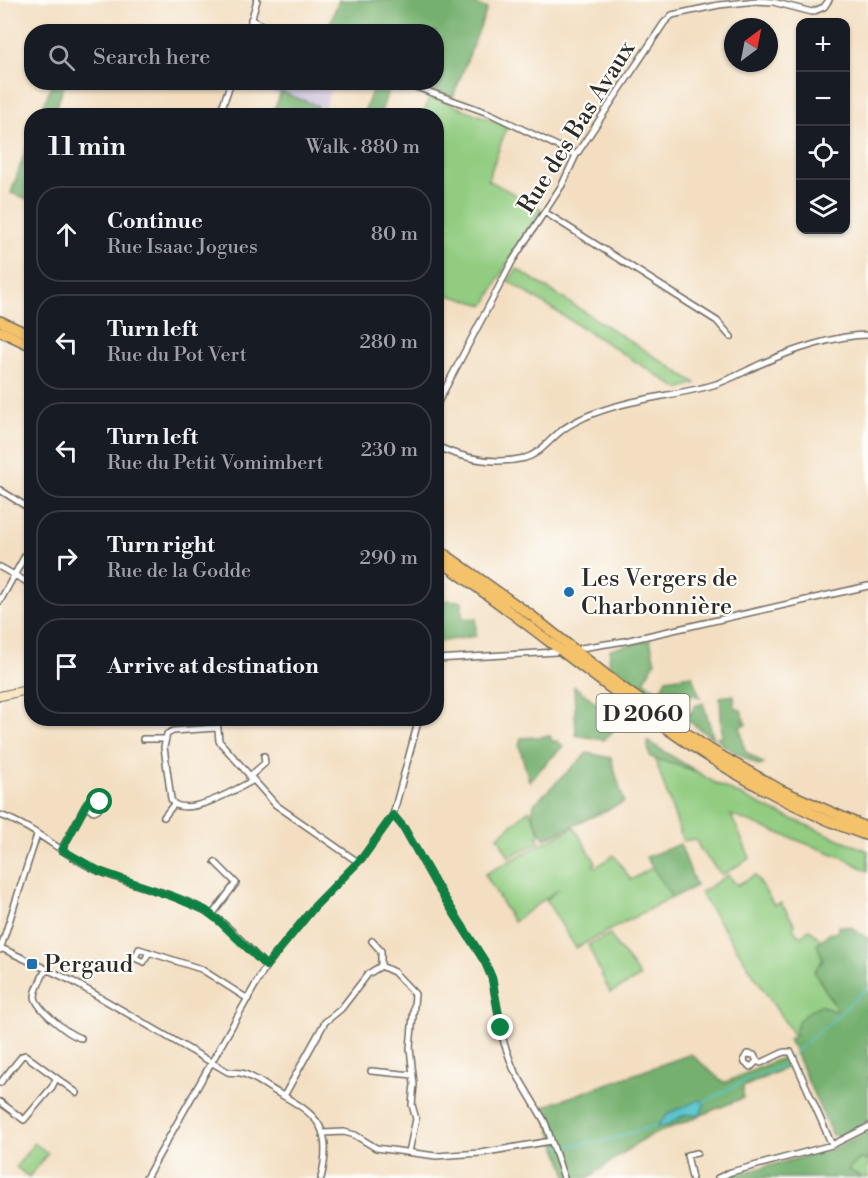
<!DOCTYPE html>
<meta charset="utf-8">
<style>
:root{--surface:#171b24;--page:#242831;--text:#f1f3f6;--muted:#9ea1a6;--line:#363941}
body{margin:0;font-family:"Libre Bodoni",serif;background:var(--page);color:var(--text)}
.controls{position:absolute;right:18px;top:18px;display:grid;overflow:hidden;border-radius:12px;box-shadow:0 2px 4px #0004}
.controls button{width:54px;height:54px;display:grid;place-items:center;padding:0;border:0;border-bottom:2px solid var(--line);background:var(--surface);color:var(--text);font:30px sans-serif}
.compass{position:absolute;left:724px;top:18px;width:54px;height:54px;border-radius:50%;background:var(--surface);box-shadow:0 2px 4px #0004;rotate:32deg}
.stop{position:absolute;width:18px;height:18px;margin:-14px;border:4px solid #0b8043;border-radius:50%;background:#fff}
.stop.end{background:#0b8043;border-color:#fff;box-shadow:0 2px 6px #0008}
.list{margin:0;padding:0;list-style:none}
h2{display:flex;justify-content:space-between;align-items:center;height:78px;margin:0;padding:0 24px;font-size:26px}
h2 small{font-size:20px;font-weight:400;color:var(--muted)}
.list li{display:grid;grid-template-columns:39px 1fr auto;gap:18px;align-items:center;box-sizing:border-box;height:96px;margin:0 12px 12px;padding:0 12px;border:2px solid var(--line);border-radius:24px}
.list b{display:block;font-size:22px;white-space:nowrap}
.list p{margin:0;font-size:20px;white-space:nowrap;color:var(--muted)}
.list em{font-size:20px;font-style:normal;color:var(--muted)}
.icon{flex:none;width:33px;height:33px;fill:none;stroke:currentColor;stroke-width:2;stroke-linecap:round;stroke-linejoin:round}
.map{position:relative;flex:none;width:868px;height:1178px;overflow:hidden}
.search{position:absolute;background:var(--surface);box-shadow:0 2px 4px #0004;left:24px;top:24px;width:420px;height:66px;display:flex;align-items:center;gap:15px;box-sizing:border-box;padding:0 21px;border-radius:24px;color:var(--muted);font-size:22px}
.panel{position:absolute;background:var(--surface);box-shadow:0 2px 4px #0004;left:24px;top:108px;width:420px;height:618px;border-radius:24px}
.map>svg:first-child{display:block}
.industrial{fill:#c9bfd7}
.green{fill:#91cc80;stroke:#5e7c56;stroke-width:1.5}
.forest{fill:#74b06e;stroke:#506e4c;stroke-width:1.5}
.water{fill:#57c5cc;stroke:#41787c;stroke-width:1.5}
.lines{fill:none;stroke-linecap:round;stroke-linejoin:round}
.stream{stroke:#57c5cc;stroke-width:1.5}
.street-casing{stroke:#716a60;stroke-width:8}
.secondary-casing{stroke:#716a60;stroke-width:10}
.highway-casing{stroke:#716a60;stroke-width:12}
.street{stroke:#fff;stroke-width:5}
.secondary{stroke:#fbe7c3;stroke-width:8}
.highway{stroke:#f4c26a;stroke-width:9}
.route{stroke:#0b8043;stroke-width:8}
.poi-dot{fill:#1f6fb2;stroke:#fdfcf7;stroke-width:2}
.labels{text-anchor:middle;stroke-width:4.5;stroke-linejoin:round;paint-order:stroke}
.shield{fill:#fdfcf7;stroke:#6a6a68;stroke-width:1.5}
.shield-label{font-size:22px;font-weight:bold;fill:#2b2b2b}
.street-label{font-size:24px;fill:#2b2b2b;stroke:#fdfcf7}
.poi-label{font-size:24px;fill:#2b2b2b;stroke:#fdfcf7;text-anchor:start}
</style>
<div class="map">
<svg width="868" height="1178" viewBox="0 0 868 1178">
<rect width="100%" height="100%" fill="#fdfcf7"/>
<filter id="ink" filterUnits="userSpaceOnUse"><feTurbulence type="fractalNoise" baseFrequency=".0167" numOctaves="2"/><feDisplacementMap in="SourceGraphic" scale="12" xChannelSelector="R" yChannelSelector="G"/><feConvolveMatrix kernelMatrix="1 2 1 2 8 2 1 2 1" color-interpolation-filters="sRGB"/></filter>
<filter id="wash" filterUnits="userSpaceOnUse"><feTurbulence type="fractalNoise" baseFrequency=".008" numOctaves="4" result="noise"/><feDisplacementMap in="SourceGraphic" scale="24" xChannelSelector="R" yChannelSelector="G"/><feGaussianBlur stdDeviation="1.35" result="paint"/><feColorMatrix in="noise" values="0 0 0 0 0 0 0 0 0 0 0 0 0 0 0 0 0 1.4 0 .05"/><feComposite in="paint" operator="in"/></filter>
<g filter="url(#wash)">
<rect width="100%" height="100%" fill="#f3dec1"/>
<path class="industrial" d="M262,83H333L324,109L281,92L278,95L260,87Z"/>
<path class="green" d="M430,96L507,126L488,180L542,209L516,247L485,305L437,292L436,116L423,115Z
M517,269L696,383L679,389L508,281Z
M655,759L696,771L715,783L773,811L868,851V871L844,858L731,815L750,858L722,875L702,852L695,839L683,841Z
M529,810L541,834L537,836L540,842L509,857L498,837Z
M574,827L596,863L593,865L596,867L614,855L631,880L653,867L672,897L576,948L546,900L559,889L513,922L485,874Z
M728,875L737,885L755,875L774,905L781,903L795,924L793,929L801,936L809,929L821,940L818,944L823,960L814,971L837,1009L834,1011L820,1005L794,1036L700,893Z
M610,934L619,950H621L640,977L610,993L588,945Z
M34,1143L48,1153L29,1177L16,1167Z
M860,1159L868,1161V1178H860V1176L848,1170Z"/>
<path class="forest" d="M339,0H467L487,9L453,97L413,83L436,82V32L327,31Z
M53,83H65L53,115H39Z
M375,83H391L380,115H363Z
M281,92L318,106L314,115H272Z
M31,134V196L27,199L11,193Z
M437,600L462,601V618L476,619V636L437,642Z
M650,640L655,662L644,681L660,692L666,679L692,675L700,697L685,693L678,704L690,714L695,706L703,703L714,739L609,664L610,649Z
M574,686L615,717V729L604,740L576,735Z
M734,695L735,708L741,710L746,725L740,726L745,751L764,764L759,766L721,744L717,737L722,736L720,697Z
M550,736L553,742L557,741L563,746L529,781L519,745L521,738Z
M647,741L696,771L650,757Z
M587,753L611,758L624,802L544,839L532,814L534,804Z
M680,844L696,886L672,898L646,857Z
M839,926L851,927L868,939V1121L838,1137L832,1135L789,1039L795,1035L798,1021L811,1010L820,1005L834,1011L837,1009L814,971L823,960L817,944L829,933H836Z
M691,1054L724,1083L784,1057L792,1065L743,1087V1098L643,1139L588,1178H568L542,1107Z
M868,1132V1161L860,1159L848,1170L860,1176V1178H730V1176L830,1150Z"/>
<path class="water" d="M699,1100L705,1102L701,1114C695,1117 692,1114 686,1115C675,1118 669,1129 657,1126L669,1113Z"/>
<g class="lines">
<path class="stream" d="M795,1052L834,1019L868,987
M704,1102L746,1080L782,1066L791,1055
M557,1147L604,1141L657,1125"/>
</g>
</g>
<g filter="url(#ink)">
<g class="lines">
<defs>
<path id="street" d="M251,19L274,32
M248,32L257,0
M402,82L491,114L576,155
M219,116L231,82
M546,213L717,321L731,337
M436,406L513,260L562,185L576,155L664,23L672,15L719,5L757,1L773,2L812,12L824,7L829,0
M436,446C464,459 494,465 525,458C540,454 549,440 561,431C568,425 577,421 585,417C626,399 670,397 713,385C730,380 747,370 763,363C792,350 837,335 868,335
M0,490L32,510
M0,567L27,582L32,590
M0,601L32,543
M581,648L625,641L868,586
M436,659L556,652
M217,718L219,741L276,805L358,862
M216,728L173,731L167,734L164,747L171,799L174,804C192,815 235,790 252,781
M143,739H165
M249,777L265,763L264,756
M0,815C32,826 58,850 88,866C125,885 168,890 204,910C228,923 247,947 266,966
M393,815L404,828L435,883L485,962L492,979L504,1043L513,1068L545,1122L564,1178
M164,817L174,804
M61,850L85,807L94,811L98,809L101,804L98,800L92,798L85,807
M212,915L236,883L215,862
M372,941L381,951V966
M1,948L72,981L228,1072C232,1073 237,1072 241,1073C254,1076 267,1087 278,1093C319,1115 333,1129 321,1178
M0,950L37,835
M149,952L144,962L135,958L139,949L201,969L248,999
M46,969C43,976 36,987 35,996C35,1008 70,1036 81,1038
M757,1061L751,1067L745,1063L744,1059L747,1054L754,1055L757,1061L761,1063L784,1052H791L832,1145
M371,1071L413,1075
M0,1083L22,1056L25,1055L77,1093
M284,1096L325,1022L341,1009L368,974L381,966L394,972L415,994L410,1048L414,1084L412,1105L416,1119L409,1152
M0,1102L24,1120L52,1087L56,1079
M323,1133L344,1132L355,1135L376,1148L436,1156L481,1153L551,1141
M146,1178L266,966L315,906L363,857L393,815L419,718
M692,1178L687,1155L697,1153
M718,1178L731,1172L832,1145L868,1127"/>
<path id="secondary" d="M0,696L32,689"/>
<path id="highway" d="M0,321L32,336
M0,331L32,346
M436,548L532,616L619,685L706,747L781,790L868,828
M436,558C577,655 703,779 868,836"/>
</defs>
<use href="#street" class="street-casing"/>
<use href="#secondary" class="secondary-casing"/>
<use href="#highway" class="highway-casing"/>
<use href="#street" class="street"/>
<use href="#secondary" class="secondary"/>
<use href="#highway" class="highway"/>
</g>
</g>
<g class="lines" filter="url(#ink)">
<path class="route" d="M100,802L92,798L88,801L62,850L99,871L174,897L205,910L218,920L266,966L315,906L363,857L393,815L404,828L435,883L485,962L492,978L501,1028"/>
</g>
<g class="poi-dot">
<circle cx="569" cy="592" r="6"/>
<rect x="26" y="958" width="12" height="12" rx="3"/>
</g>
<g class="labels">
<rect class="shield" x="596.5" y="694" width="93" height="38" rx="4.5"/>
<g class="shield-label">
<text x="643" y="721">D 2060</text>
</g>
<g class="street-label">
<text transform="translate(576 127) rotate(-58)" y="8">Rue des Bas Avaux</text>
</g>
<g class="poi-label">
<text x="581" y="586">Les Vergers de<tspan x="581" dy="28">Charbonnière</tspan></text>
<text x="44" y="972">Pergaud</text>
</g>
</g>
</svg>
<div class="controls">
<button>+</button>
<button>−</button>
<button><svg class="icon" aria-label="locate" viewBox="0 0 24 24"><circle cx="12" cy="12" r="6"/><path d="M12 2v4M12 18v4M2 12h4M18 12h4"/></svg></button>
<button><svg class="icon" aria-label="layers" viewBox="0 0 24 24"><path d="M12 4l9 5-9 5-9-5zM3 14l9 5 9-5"/></svg></button>
</div>
<svg class="compass" viewBox="-18 -18 36 36"><path d="M0-13l5 13h-10z" fill="#e53935"/><path d="M0 13l5-13h-10z" fill="#9ea1a6"/></svg>
<div class="stop" style="left:100px;top:802px"></div>
<div class="stop end" style="left:501px;top:1028px"></div>
<div class="search"><svg class="icon" aria-label="search" viewBox="0 0 24 24"><circle cx="10" cy="10" r="6"/><path d="M15 15l6 6"/></svg>Search here</div>
<section class="panel">
<h2>11 min<small>Walk · 880 m</small></h2>
<ul class="list">
<li><svg class="icon" aria-label="ahead" viewBox="0 0 24 24"><path d="M12 20V5M6 11l6-6 6 6"/></svg><div><b>Continue</b><p>Rue Isaac Jogues</p></div><em>80 m</em></li>
<li><svg class="icon" aria-label="left" viewBox="0 0 24 24"><path d="M17 20v-9H6M10 6l-5 5 5 5"/></svg><div><b>Turn left</b><p>Rue du Pot Vert</p></div><em>280 m</em></li>
<li><svg class="icon" aria-label="left" viewBox="0 0 24 24"><path d="M17 20v-9H6M10 6l-5 5 5 5"/></svg><div><b>Turn left</b><p>Rue du Petit Vomimbert</p></div><em>230 m</em></li>
<li><svg class="icon" aria-label="right" viewBox="0 0 24 24"><path d="M7 20v-9h11M14 6l5 5-5 5"/></svg><div><b>Turn right</b><p>Rue de la Godde</p></div><em>290 m</em></li>
<li><svg class="icon" aria-label="arrive" viewBox="0 0 24 24"><path d="M6 21V4h12l-3 4 3 4H6"/></svg><div><b>Arrive at destination</b></div></li>
</ul>
</section>
</div>
